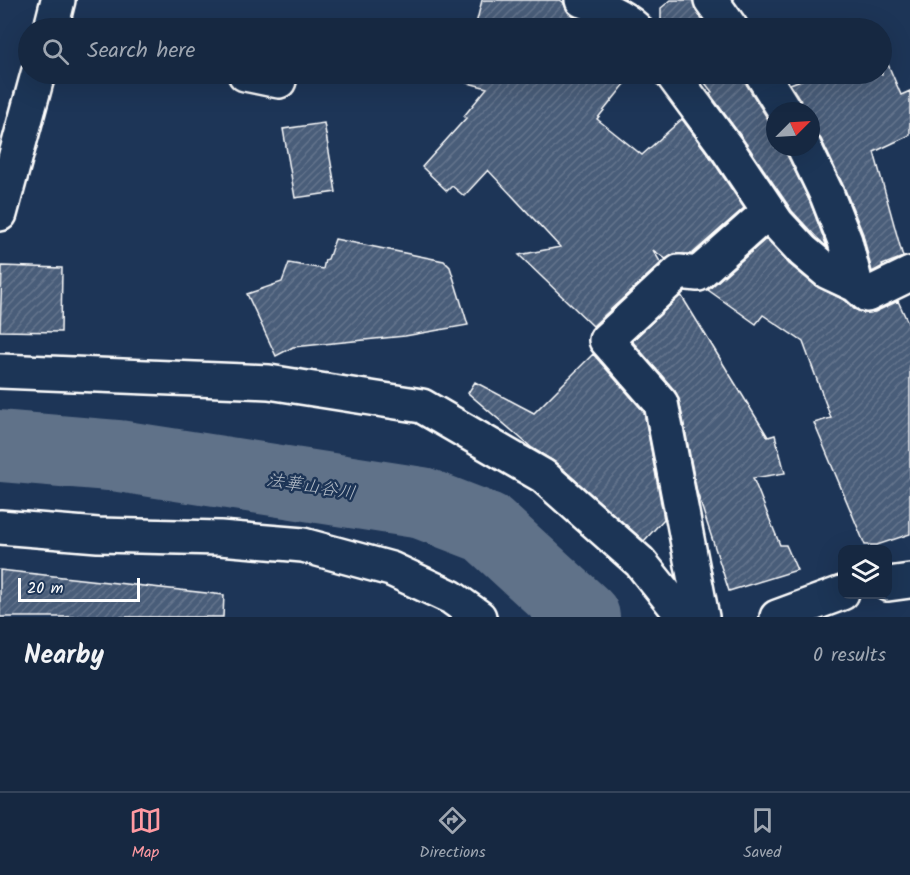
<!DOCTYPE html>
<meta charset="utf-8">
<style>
:root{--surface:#162841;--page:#1f3048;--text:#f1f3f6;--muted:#9ea6b1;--line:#35445a;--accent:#ff9aa2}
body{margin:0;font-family:Kalam,"Klee One",sans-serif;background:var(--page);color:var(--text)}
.controls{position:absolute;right:18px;bottom:18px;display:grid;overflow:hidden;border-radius:12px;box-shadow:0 6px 24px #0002}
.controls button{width:54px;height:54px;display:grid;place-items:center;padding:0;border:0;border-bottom:2px solid var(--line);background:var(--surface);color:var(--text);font:30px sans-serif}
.compass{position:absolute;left:766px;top:102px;width:54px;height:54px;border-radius:50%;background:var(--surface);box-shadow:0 6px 24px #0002;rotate:66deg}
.scale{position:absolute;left:18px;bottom:15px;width:122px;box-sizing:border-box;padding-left:6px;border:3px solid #fff;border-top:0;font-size:16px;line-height:21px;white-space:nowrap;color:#fff;-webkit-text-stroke:4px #1d3557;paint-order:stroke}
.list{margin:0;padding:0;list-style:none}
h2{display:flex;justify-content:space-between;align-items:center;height:78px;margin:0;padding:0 24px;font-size:26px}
h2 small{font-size:20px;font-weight:400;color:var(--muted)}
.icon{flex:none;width:33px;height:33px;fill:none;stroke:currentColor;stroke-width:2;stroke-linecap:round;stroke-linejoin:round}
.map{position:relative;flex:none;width:910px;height:617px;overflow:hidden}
.search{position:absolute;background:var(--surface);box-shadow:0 6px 24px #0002;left:18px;right:18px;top:18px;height:66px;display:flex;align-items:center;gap:15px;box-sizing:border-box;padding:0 21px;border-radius:33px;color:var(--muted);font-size:22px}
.sheet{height:174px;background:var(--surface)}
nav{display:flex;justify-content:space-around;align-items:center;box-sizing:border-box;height:84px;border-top:2px solid var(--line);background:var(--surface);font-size:16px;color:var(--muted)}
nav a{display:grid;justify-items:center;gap:3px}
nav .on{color:var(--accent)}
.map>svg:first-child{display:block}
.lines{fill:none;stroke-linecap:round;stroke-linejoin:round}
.river{stroke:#617289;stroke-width:72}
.building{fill:url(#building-hatch);stroke:#fff;stroke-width:1.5}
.street-casing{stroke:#fff;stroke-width:38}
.street{stroke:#1d3557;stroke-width:33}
.labels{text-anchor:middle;stroke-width:5;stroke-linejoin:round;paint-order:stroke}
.water-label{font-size:18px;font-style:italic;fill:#b8c0ca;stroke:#1d3557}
</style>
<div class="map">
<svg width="910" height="617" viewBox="0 0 910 617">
<defs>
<pattern id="building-hatch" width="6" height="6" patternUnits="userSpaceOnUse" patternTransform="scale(1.5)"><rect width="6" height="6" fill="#4a5d79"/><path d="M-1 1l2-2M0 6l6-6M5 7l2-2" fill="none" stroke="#65758d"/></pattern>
</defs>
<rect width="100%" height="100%" fill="#1d3557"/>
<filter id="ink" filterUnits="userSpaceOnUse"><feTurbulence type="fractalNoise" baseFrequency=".0167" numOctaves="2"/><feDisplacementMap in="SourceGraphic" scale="12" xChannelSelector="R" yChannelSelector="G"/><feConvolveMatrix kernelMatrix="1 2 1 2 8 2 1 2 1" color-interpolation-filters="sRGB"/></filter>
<g filter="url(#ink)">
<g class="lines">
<path class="river" d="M0,446L119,456L422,503L487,528L584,617"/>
</g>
<path class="building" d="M482,0H560L563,2L568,12L575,17L602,28H475Z
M671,0H693L696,11L708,28H667L661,20V8Z
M887,62L901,95L910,91V135L874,152L903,257L882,265L883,266L872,272L863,234L844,187L821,139L815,132L811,130V111H804L801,101L790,84L818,74H851L858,75L862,74H882V64Z
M465,74H633L597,119L642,155L682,119L713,161L744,208L692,254H674L666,259L653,250L661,263L593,326L519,255L560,247L488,170L464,196L452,186L447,191L422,167L466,118L464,116L487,88L464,82Z
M698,74H743L746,84L769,121L775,127V147H785L787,155L810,202L827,247L816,237L792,211L743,139L710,94L712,92Z
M324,123L336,192L295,198L283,129Z
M335,239L444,261L450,267L468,325L405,336L293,347L276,356L247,294L282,282L289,263L323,269L325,260L328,259Z
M766,239L789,264L816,286L846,301L854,309L864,313L875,312L898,301L910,327V534L877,545H865L814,423L831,418L803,342L763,315L756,324L708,290Z
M2,266L62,268L61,332L0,331Z
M681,295L768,437L775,435L785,473L753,478L780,545H786L797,570L729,591L697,492L679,399L675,391L632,341Z
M593,354L644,412L664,519L644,541L555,462L532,448L468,393L475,382L534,413Z
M0,570L224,595L223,617H0Z"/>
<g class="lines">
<defs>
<path id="street" d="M582,0C600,7 621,15 635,28
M711,0L731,28
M51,28L58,0
M245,74L279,81
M672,74L728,150L777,223L803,251L828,272L856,285
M762,74L785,111
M804,147L827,195L845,241L856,285L867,295L910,274
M0,214L38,74
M0,371L269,382L422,406L543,476L640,562L684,617
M0,527L98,535L220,538L303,545L391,569L451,597L479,617
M888,584L910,581
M702,617L661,403L606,340L679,272L698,274L769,211
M777,617L842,593"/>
</defs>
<use href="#street" class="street-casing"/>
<use href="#street" class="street"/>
</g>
</g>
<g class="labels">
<g class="water-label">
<text transform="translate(311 486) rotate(9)" y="6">法華山谷川</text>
</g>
</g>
</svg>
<div class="controls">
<button><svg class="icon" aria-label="layers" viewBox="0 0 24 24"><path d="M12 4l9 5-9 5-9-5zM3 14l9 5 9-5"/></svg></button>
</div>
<svg class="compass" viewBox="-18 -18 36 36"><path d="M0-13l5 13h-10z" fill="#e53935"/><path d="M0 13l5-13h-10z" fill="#9ea6b1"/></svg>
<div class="scale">20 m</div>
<div class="search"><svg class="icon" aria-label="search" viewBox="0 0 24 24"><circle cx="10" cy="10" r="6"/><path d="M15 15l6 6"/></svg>Search here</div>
</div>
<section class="sheet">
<h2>Nearby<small>0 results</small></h2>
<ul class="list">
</ul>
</section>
<nav>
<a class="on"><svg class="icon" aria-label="map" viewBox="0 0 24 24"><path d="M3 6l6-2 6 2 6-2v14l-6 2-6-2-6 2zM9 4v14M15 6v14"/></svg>Map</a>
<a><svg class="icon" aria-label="directions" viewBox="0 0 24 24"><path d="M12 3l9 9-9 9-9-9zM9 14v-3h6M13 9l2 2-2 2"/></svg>Directions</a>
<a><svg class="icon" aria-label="saved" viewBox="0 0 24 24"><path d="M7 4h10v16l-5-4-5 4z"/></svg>Saved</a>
</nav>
